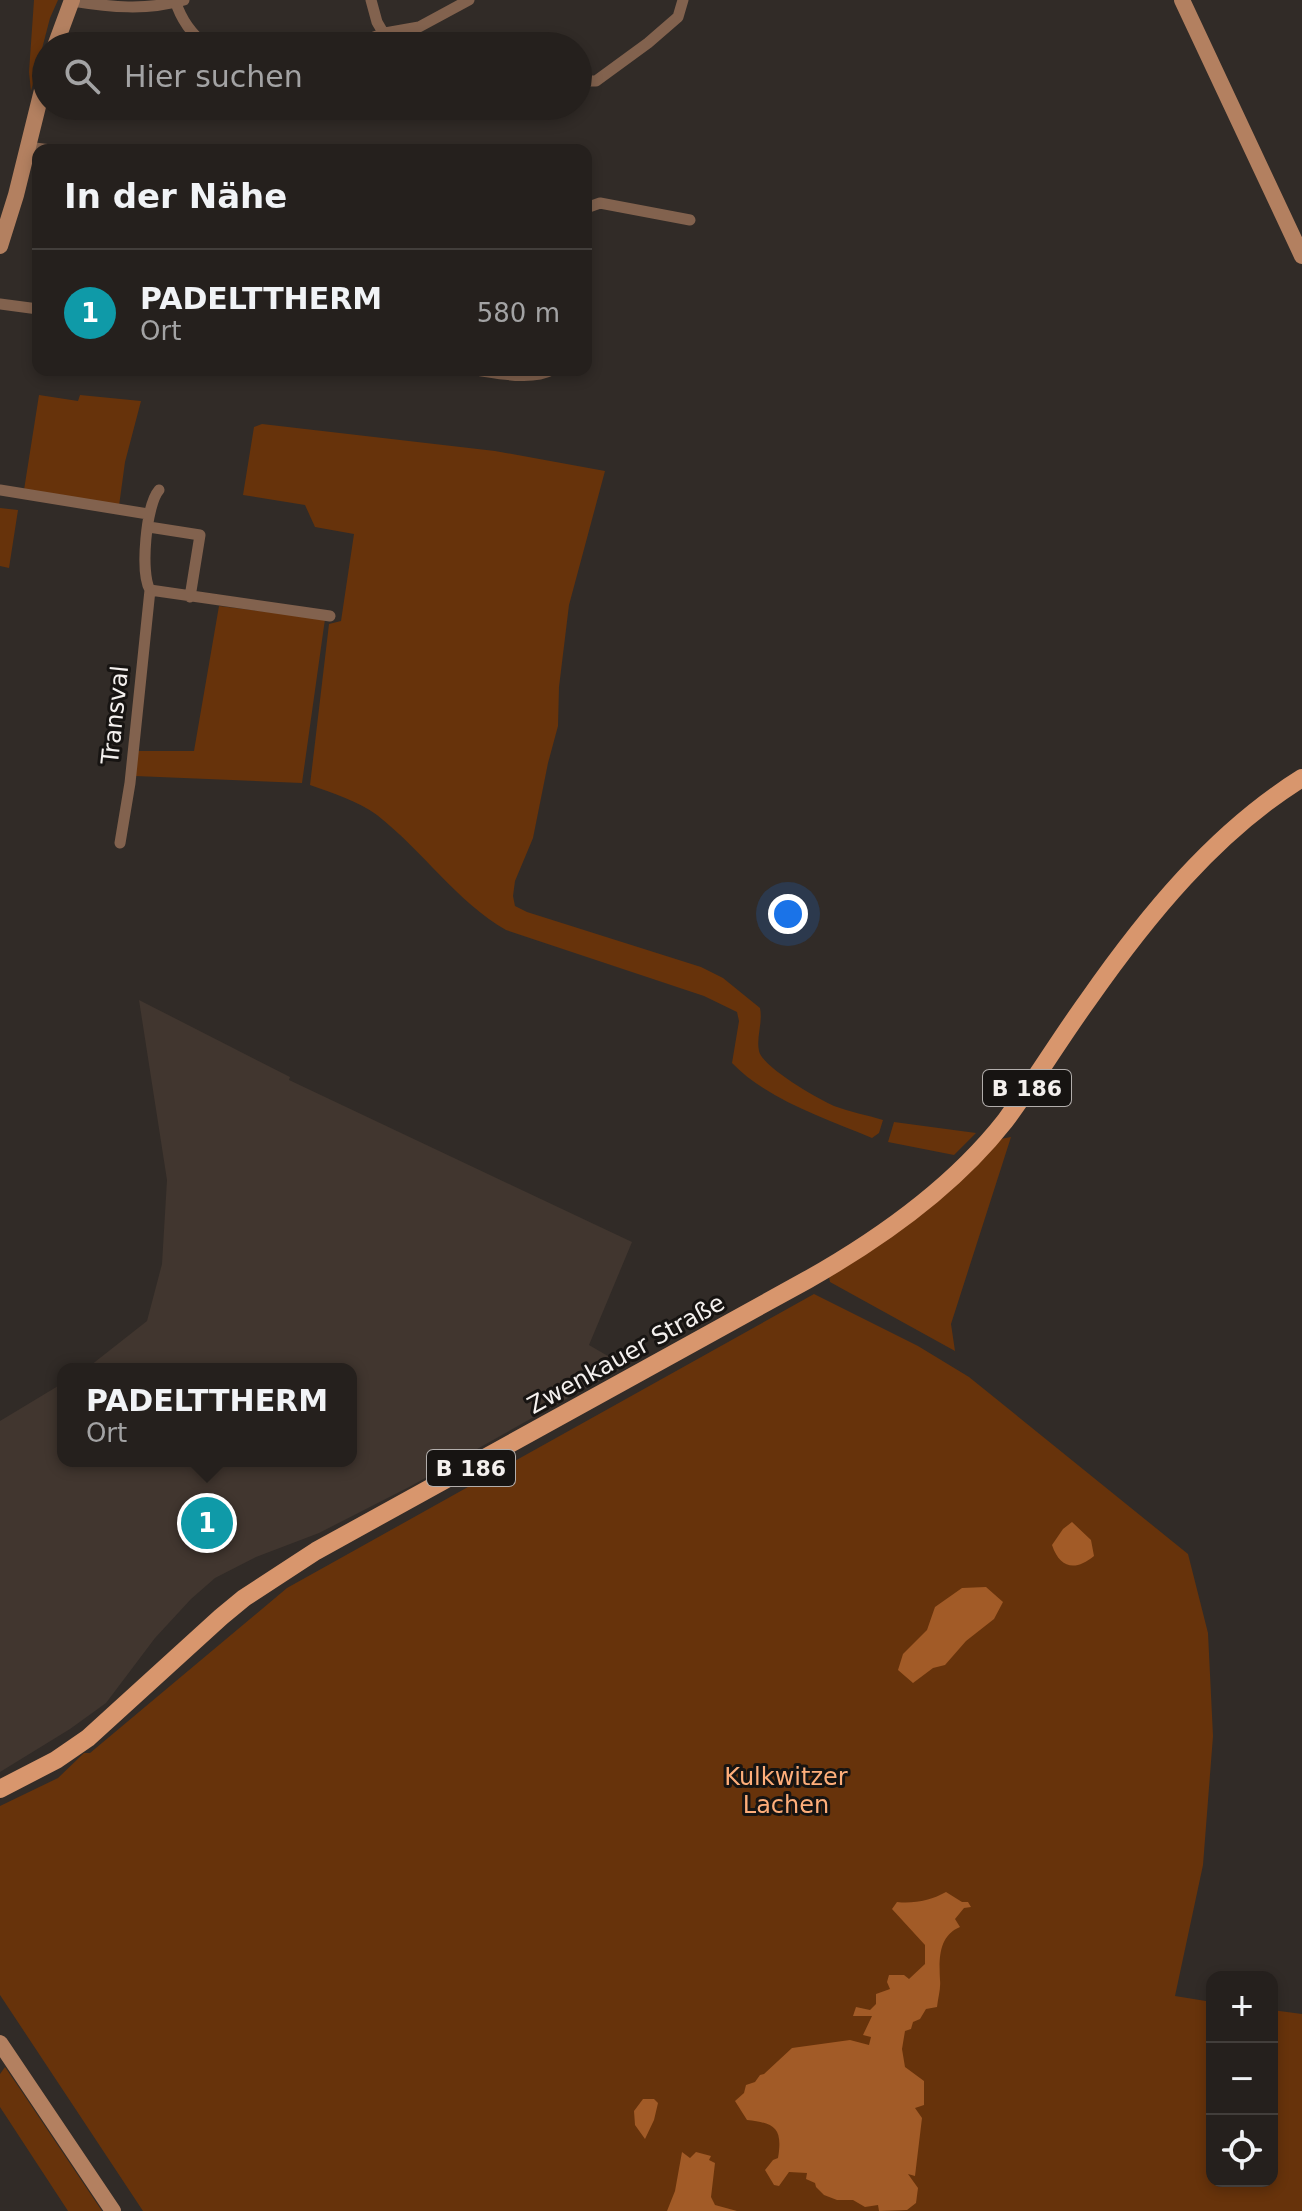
<!DOCTYPE html>
<html lang="de">
<meta charset="utf-8">
<style>
:root{--surface:#25201d;--page:#312d2a;--text:#f1f3f6;--muted:#a3a3a4;--line:#423e3b;--accent:#6ac3f1}
body{margin:0;font-family:"DejaVu Sans",sans-serif;background:var(--page);color:var(--text)}
.controls{position:absolute;right:24px;bottom:24px;display:grid;overflow:hidden;border-radius:16px;box-shadow:0 4px 12px #0003}
.controls button{width:72px;height:72px;display:grid;place-items:center;padding:0;border:0;border-bottom:2px solid var(--line);background:var(--surface);color:var(--text);font:40px sans-serif}
.you{position:absolute;left:788px;top:914px;width:28px;height:28px;margin:-20px;border:6px solid #fff;border-radius:50%;background:#1a73e8;box-shadow:0 0 0 12px #1a73e833}
.badge{display:grid;place-items:center;width:52px;height:52px;border-radius:50%;background:var(--accent);color:#fff;font-size:26px;font-weight:700}
.pin{position:absolute;translate:-50% -50%;border:4px solid #fff;box-shadow:0 2px 8px #0006}
.popup{position:absolute;left:57px;top:1363px;width:300px;height:104px;box-sizing:border-box;display:grid;place-content:center;border-radius:16px;background:var(--surface);filter:drop-shadow(0 2px 6px #0005);font-size:26px;white-space:nowrap;color:var(--muted)}
.popup b{font-size:30px;color:var(--text)}
.popup::after{content:'';position:absolute;left:50%;top:100%;margin-left:-16px;border:16px solid transparent;border-top-color:var(--surface)}
.list{margin:0;padding:0;list-style:none}
h2{display:flex;justify-content:space-between;align-items:center;height:104px;margin:0;padding:0 32px;font-size:34px}
h2 small{font-size:26px;font-weight:400;color:var(--muted)}
.list li{display:grid;grid-template-columns:52px 1fr auto;gap:24px;align-items:center;box-sizing:border-box;height:128px;padding:0 32px;border-top:2px solid var(--line)}
.list b{display:block;font-size:30px;white-space:nowrap}
.list p{margin:0;font-size:26px;white-space:nowrap;color:var(--muted)}
.list em{font-size:26px;font-style:normal;color:var(--muted)}
.icon{flex:none;width:44px;height:44px;fill:none;stroke:currentColor;stroke-width:2;stroke-linecap:round;stroke-linejoin:round}
.map{position:relative;flex:none;width:1302px;height:2211px;overflow:hidden}
.search{position:absolute;background:var(--surface);box-shadow:0 4px 12px #0003;left:32px;top:32px;width:560px;height:88px;display:flex;align-items:center;gap:20px;box-sizing:border-box;padding:0 28px;border-radius:44px;color:var(--muted);font-size:30px}
.panel{position:absolute;background:var(--surface);box-shadow:0 4px 12px #0003;left:32px;top:144px;width:560px;height:232px;border-radius:16px}
.map>svg:first-child{display:block}
.built{fill:#41362f}
.green{fill:#67330b}
.water{fill:#a25b27}
.lines{fill:none;stroke-linecap:round;stroke-linejoin:round}
.street{stroke:#82624e;stroke-width:11}
.secondary{stroke:#b38060;stroke-width:16}
.primary{stroke:#d8966d;stroke-width:18}
.labels{text-anchor:middle;stroke-width:6;stroke-linejoin:round;paint-order:stroke}
.shield{fill:#171412;stroke:#b2aeac;stroke-width:2}
.shield-label{font-size:22px;font-weight:bold;fill:#f4f0ee}
.street-label{font-size:24px;fill:#f4f0ee;stroke:#171412}
.park-label{font-size:24px;fill:#feae7a;stroke:#171412}
</style>
<div class="map">
<svg width="1302" height="2211" viewBox="0 0 1302 2211">
<rect width="100%" height="100%" fill="#312b27"/>
<path class="built" d="M139,1000L290,1077L289,1080L632,1242L589,1345L625,1366L411,1486L319,1533L256,1557L215,1578L191,1599L155,1638L106,1703L70,1729L0,1772V1421L63,1383V1461H351V1369H86L147,1321L162,1264L167,1180Z"/>
<path class="green" d="M34,0H58L50,18L31,91L29,72Z
M39,395L78,401L80,395L141,401L125,462L119,506L24,490Z
M262,424L495,451L605,471L569,605L559,687L558,726L548,763L533,838L515,881L513,896L515,906L527,912L701,967L723,978L760,1008C763,1023 756,1037 759,1051C762,1067 818,1099 834,1106C850,1112 867,1115 883,1120L879,1133L872,1138C824,1118 768,1100 732,1063L739,1021L737,1012L704,996L506,930C457,902 423,851 377,815C358,801 332,793 310,785L329,624L341,621L354,534L315,527L305,505L243,495L254,427Z
M0,508L18,510L9,568L0,566Z
M219,606L325,619L302,783L135,776L138,751H194Z
M894,1122L976,1133L954,1155L888,1142Z
M1011,1137L951,1324L955,1351L830,1282L829,1277L995,1140Z
M814,1294L918,1346L969,1377L1188,1554L1208,1633L1213,1736L1203,1865L1175,1996L1212,2002V2181H1272V2010L1302,2014V2211H143L0,1995V1806L58,1778L84,1753H90L287,1588Z
M5,2067L18,2086L102,2211H68L0,2107V2074Z"/>
<path class="water" d="M1072,1522L1091,1540L1094,1556C1076,1571 1060,1569 1052,1545L1063,1529Z
M986,1587L1003,1602L994,1619L966,1641L945,1665L933,1668L913,1683L898,1670L903,1654L927,1630L935,1607L962,1588Z
M946,1892L962,1902H968L971,1907L964,1908L955,1919L960,1927C938,1936 939,1960 940,1980C941,1988 938,1998 937,2007L926,2009L920,2019L913,2022L911,2029L905,2031L902,2049L905,2067L924,2081V2105L915,2108L922,2118L915,2176L908,2174L918,2188L916,2203L907,2210L879,2211L878,2205L865,2207L853,2200H837L824,2195L816,2187L815,2183L806,2179L807,2173L789,2172L779,2186L774,2185L765,2170L773,2160L778,2158C783,2128 775,2123 747,2120L735,2101L744,2093L746,2085L755,2082L760,2075L764,2074L792,2048L850,2040L869,2045L871,2037L863,2035L872,2016H853L856,2007L870,2010L876,2004V1994L890,1989L887,1982L889,1975H904L909,1979L925,1964V1945L892,1909L897,1902C914,1904 932,1900 946,1892Z
M643,2099H654L658,2103L654,2120L645,2139L635,2125L634,2111Z
M682,2152L690,2158L696,2152L711,2156L709,2160L715,2163L711,2197L715,2205L737,2211H667L675,2191Z"/>
<g class="lines">
<path class="street" d="M175,0C181,20 191,34 207,46
M371,0L377,22L391,46
M72,1C110,7 146,11 184,0
M350,46L385,33L419,27L469,0
M578,81H596L648,43L678,17L683,0
M27,147L51,150
M586,208L600,203L690,220
M586,270V275
M0,304L38,309
M476,370C498,373 531,381 552,370
M0,490L148,514
M149,527L200,535L190,597
M150,590L330,616
M120,843L130,783L150,590C140,573 146,505 159,490"/>
<path class="secondary" d="M1182,0L1302,256
M55,46L72,0
M0,246L16,195L46,74
M0,2043L113,2211"/>
<path class="primary" d="M0,1789L56,1760L88,1738L221,1617L244,1598L316,1551L807,1280C878,1240 954,1186 1005,1121C1034,1082 1059,1040 1088,1000C1146,917 1215,832 1302,778"/>
</g>
<g class="labels">
<g class="shield">
<rect x="983" y="1070" width="88" height="36" rx="6"/>
<rect x="427" y="1450" width="88" height="36" rx="6"/>
</g>
<g class="shield-label">
<text x="1027" y="1096">B 186</text>
<text x="471" y="1476">B 186</text>
</g>
<g class="street-label">
<text transform="translate(115 715) rotate(-84)" y="8">Transval</text>
<text transform="translate(626 1354) rotate(-29)" y="8">Zwenkauer Straße</text>
</g>
<g class="park-label">
<text x="786" y="1785">Kulkwitzer<tspan x="786" dy="28">Lachen</tspan></text>
</g>
</g>
</svg>
<div class="controls">
<button>+</button>
<button>−</button>
<button><svg class="icon" aria-label="locate" viewBox="0 0 24 24"><circle cx="12" cy="12" r="6"/><path d="M12 2v4M12 18v4M2 12h4M18 12h4"/></svg></button>
</div>
<div class="you"></div>
<div class="pin badge" style="left:207px;top:1523px;background:#0f9aa8">1</div>
<div class="popup"><b>PADELTTHERM</b>Ort</div>
<div class="search"><svg class="icon" aria-label="search" viewBox="0 0 24 24"><circle cx="10" cy="10" r="6"/><path d="M15 15l6 6"/></svg>Hier suchen</div>
<section class="panel">
<h2>In der Nähe<small></small></h2>
<ul class="list">
<li><span class="badge" style="background:#0f9aa8">1</span><div><b>PADELTTHERM</b><p>Ort</p></div><em>580 m</em></li>
</ul>
</section>
</div>
